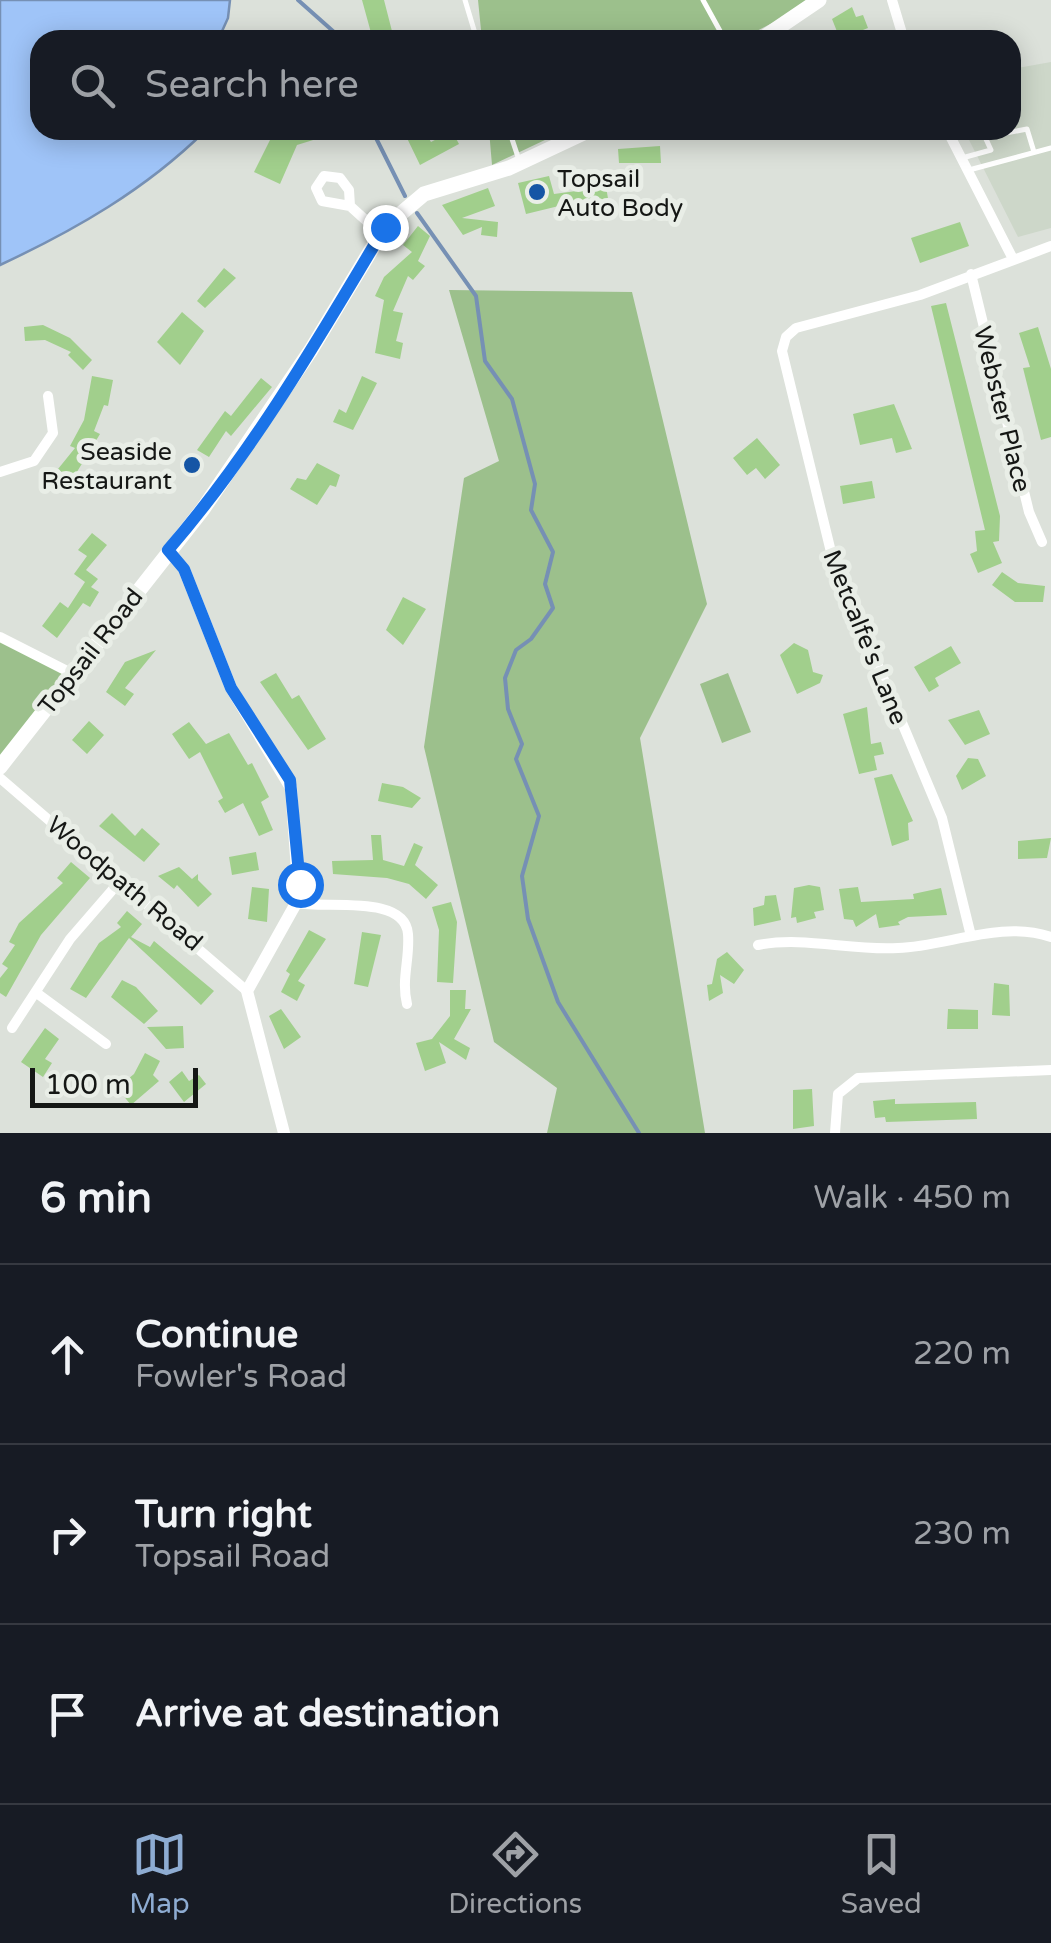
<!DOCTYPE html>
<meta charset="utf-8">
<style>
:root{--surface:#171b24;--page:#20242c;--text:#f1f3f6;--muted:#9ea1a6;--line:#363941;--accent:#8eacd2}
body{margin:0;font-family:"Varela Round",sans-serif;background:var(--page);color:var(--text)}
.scale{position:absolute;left:30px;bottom:25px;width:168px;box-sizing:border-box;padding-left:10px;border:5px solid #151715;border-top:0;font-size:28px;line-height:35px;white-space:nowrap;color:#151715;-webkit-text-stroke:8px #e9eee7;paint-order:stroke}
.stop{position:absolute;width:30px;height:30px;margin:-22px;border:8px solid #1a73e8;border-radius:50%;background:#fff}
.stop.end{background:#1a73e8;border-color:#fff;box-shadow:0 2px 10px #0008}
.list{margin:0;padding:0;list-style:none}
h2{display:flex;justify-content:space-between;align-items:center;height:130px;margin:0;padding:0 40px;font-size:42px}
h2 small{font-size:32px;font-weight:400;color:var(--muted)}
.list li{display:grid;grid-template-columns:65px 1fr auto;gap:30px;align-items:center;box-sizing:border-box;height:180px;padding:0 40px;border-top:2px solid var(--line)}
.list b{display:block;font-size:38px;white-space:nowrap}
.list p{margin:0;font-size:32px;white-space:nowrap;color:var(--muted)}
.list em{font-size:32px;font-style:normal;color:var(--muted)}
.icon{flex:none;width:55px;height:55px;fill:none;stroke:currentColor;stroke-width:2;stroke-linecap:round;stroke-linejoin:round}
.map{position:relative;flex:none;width:1051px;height:1133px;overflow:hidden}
.search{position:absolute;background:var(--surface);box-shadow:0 5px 25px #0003;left:30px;right:30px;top:30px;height:110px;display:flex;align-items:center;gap:25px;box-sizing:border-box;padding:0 35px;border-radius:30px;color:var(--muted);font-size:38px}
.sheet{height:670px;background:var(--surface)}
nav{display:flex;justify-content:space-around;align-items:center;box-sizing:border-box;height:140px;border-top:2px solid var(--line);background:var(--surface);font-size:28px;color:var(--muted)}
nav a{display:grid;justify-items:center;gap:5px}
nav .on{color:var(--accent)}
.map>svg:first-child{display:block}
.built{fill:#cdd7c9}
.green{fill:#9cc08c}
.water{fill:#9fc4f8;stroke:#7690b4;stroke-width:2.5}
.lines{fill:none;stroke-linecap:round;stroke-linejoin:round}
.stream{stroke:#7690b4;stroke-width:4}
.building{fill:#a1cf8c}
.service{stroke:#fff;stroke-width:5}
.minor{stroke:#fff;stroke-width:10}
.tertiary{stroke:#fff;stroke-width:12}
.primary{stroke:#fff;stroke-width:15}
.route{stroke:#1a73e8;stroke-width:12}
.poi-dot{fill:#1555a5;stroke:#e9eee7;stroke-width:4}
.labels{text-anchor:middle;stroke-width:10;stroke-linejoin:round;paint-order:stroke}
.poi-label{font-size:25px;fill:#151715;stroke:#e9eee7;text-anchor:start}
.street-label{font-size:25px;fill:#151715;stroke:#e9eee7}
</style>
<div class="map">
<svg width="1051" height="1133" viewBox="0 0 1051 1133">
<rect width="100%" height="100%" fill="#dce1da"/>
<path class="built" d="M1051,62V228L1018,237L964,130H1011V69Z"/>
<path class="green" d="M478,0H818L739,40H482Z
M489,130H566L492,165Z
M449,290L632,292L707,604L640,738L705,1133H547L557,1088L494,1042L424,747L464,478L499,461Z
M0,637L73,674L0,767Z
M728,673L751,732L722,743L700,684Z"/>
<path class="water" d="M0,0H230L228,18L218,40H40V130L205,131C145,190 75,230 0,265Z"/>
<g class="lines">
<path class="stream" d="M298,0L343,40
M372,130L405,196
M417,213L476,296L485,361L512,399L535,484L531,510L553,552L545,584L553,608L531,639L516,650L505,678L508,709L522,744L516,759L539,816L522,876L528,919L558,1002L639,1133"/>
</g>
<path class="building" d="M362,0H384L394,39L373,40Z
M852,7L856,17L863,15L868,28L840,39L832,19Z
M275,130H339V132L297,145L280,184L254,172Z
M414,130H424L431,142L452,131L459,144L420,165L405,134Z
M660,146L661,163H619L618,149Z
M549,176L554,194L606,187L609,204L570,219L567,204L526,214L518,183Z
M488,188L495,206L462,218L498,222L497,237L481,235L482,227L463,235L442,205Z
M960,222L969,246L920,263L911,238Z
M418,226L430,236L418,261L425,266L413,280L408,276L393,311L403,313L396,341L403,343L400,359L375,353L384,300L375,296L384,277L412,252L403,245Z
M224,268L236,278L205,308L197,301Z
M946,303L1000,516L999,541L993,542L1002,563L978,573L970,554L977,551L975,531L985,530L931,306Z
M182,312L204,331L180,365L157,342Z
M43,325L70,338L92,360L83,370L68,355L71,352L45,340L25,341L24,327Z
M1038,327L1051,369V437L1041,440L1023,368L1030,367L1019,333Z
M92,376L113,380L108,406L104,405L94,431L100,434L72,480L58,469L75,448L70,446L84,420Z
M362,376L377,383L353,430L333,422L339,409L346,413Z
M261,378L272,387L231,436L226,431L209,457L197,450L225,411L231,416Z
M894,404L912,449L896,453L892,438L860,445L853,414Z
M757,438L780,465L765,479L756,468L747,475L733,458Z
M317,463L340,475L336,487L330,485L317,505L290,489L297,478L306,480Z
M872,481L875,498L843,504L840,486Z
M92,533L107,545L86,570L98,579L91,587L99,592L90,607L83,603L57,638L42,626L60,602L68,608L85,582L74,574L87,556L78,550Z
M1002,572L1018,583L1045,586L1043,602H1015L992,585Z
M403,597L426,609L403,645L386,630Z
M794,643L808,650L813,672L823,675L820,683L797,694L780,655Z
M951,646L961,663L935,678L939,686L929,692L914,667Z
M156,650L125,688L134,694L125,706L106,692L125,662Z
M276,673L292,699L299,695L326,739L308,750L260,682Z
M867,707L871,744L881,742L884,754L874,756L877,770L859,774L843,714Z
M979,710L990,734L965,745L948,720Z
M89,721L104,735L87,754L72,740Z
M189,722L206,744L229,733L248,765L252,763L269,797L261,802L273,830L259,836L243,803L225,813L218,801L223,798L200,752L189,759L172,734Z
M968,758L978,759L986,776L962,790L956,776Z
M892,774L913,821L908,823L909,840L892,846L874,778Z
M382,783L403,787L421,798L412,808L378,801Z
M112,813L135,836L142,828L160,844L144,862L99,826Z
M371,835H381L383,860L404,866L414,843L423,847L415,865L438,885L426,899L409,884L387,878L333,874L332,861L373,860Z
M1051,838L1047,858L1018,859V841Z
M256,852L259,870L232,875L229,857Z
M71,862L90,878L41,935L6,997L0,993V978L8,968L2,964L15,945L9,942L19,923L63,883L57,878Z
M179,867L192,879L198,874V880L212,894L198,907L177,885L174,889L158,876Z
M809,885L820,887L824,910L814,912L816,918L797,923L796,917L791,918L794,888Z
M252,887L269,889L267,922L248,919Z
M858,887L861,902L914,899L913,894L941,888L947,915L908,917L898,922L900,925L879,928L876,914L856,927L853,920L844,919L839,889Z
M776,895L781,920L754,926L753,908L764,905L765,896Z
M451,902L457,922L453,983L437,982L439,930L432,907Z
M127,911L142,924L131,937L150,947L154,941L214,991L201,1005L129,938L86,998L70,989L99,943L121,927L117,923Z
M309,930L326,939L298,981L305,985L297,1001L281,992L290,974L286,971Z
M362,932L381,935L368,987L354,984Z
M727,952L744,970L734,984L720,975L723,993L709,1001L707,985L712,984L717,959Z
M122,980L136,987L158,1011L144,1024L111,997Z
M994,983L1009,985L1010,1016L992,1015Z
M450,990H466L465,1009H471L454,1039L470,1048L466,1060L439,1042L446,1063L425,1071L416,1043L432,1039L450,1016Z
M281,1009L301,1037L284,1049L269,1016Z
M948,1009L978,1010V1029H947Z
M183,1026L184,1048L166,1049L147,1027Z
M45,1028L59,1039L45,1059L52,1063L43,1077L21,1062Z
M145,1053L160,1061L153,1075L159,1081L131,1105L117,1088L134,1074Z
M182,1071L189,1081L199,1075L206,1084L184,1102L169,1082Z
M812,1089L814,1126L793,1129V1090Z
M895,1099V1104L976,1102L977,1119L886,1122L885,1117L875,1118L873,1101Z"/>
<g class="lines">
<path class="service" d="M465,0L477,40
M703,0L725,40
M509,130L519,160
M962,158L991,150L985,137L1027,129L1034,152
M969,170L1051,148"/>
<path class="minor" d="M892,0L904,40
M947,130L1012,257
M350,206L349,190L340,178L324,176L316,188L322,201L350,206L381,234
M971,274L1029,512L1042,542
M0,472L34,461L53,433L48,396
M0,637L73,674
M0,778L247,991
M297,903C326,909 405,894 408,934C410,959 401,979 407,1004
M971,936L942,818L832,556L782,351L786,337L796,328L920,295L1051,246
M758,945C804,936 851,951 898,948C948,946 1001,920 1051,937
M38,994L106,1044
M12,1028L70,939L121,880
M835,1133L838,1094L858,1078L1051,1070"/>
<path class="tertiary" d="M168,550L184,569L231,688L291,788L299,898L247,991L284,1133"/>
<path class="primary" d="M760,40L819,0
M0,767L203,509L311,350L385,227L424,194L509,168L590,130"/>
</g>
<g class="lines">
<path class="route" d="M300,884L290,780L231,688L184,569L168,550C253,452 319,338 385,227"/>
</g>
<g class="poi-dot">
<circle cx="537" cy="192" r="10"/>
<circle cx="192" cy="465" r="10"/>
</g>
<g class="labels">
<g class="poi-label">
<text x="557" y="187">Topsail<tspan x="557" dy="29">Auto Body</tspan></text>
<text x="172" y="460" text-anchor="end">Seaside<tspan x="172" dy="29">Restaurant</tspan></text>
</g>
<g class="street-label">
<text transform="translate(1003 409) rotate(76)" y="9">Webster Place</text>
<text transform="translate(866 637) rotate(68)" y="9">Metcalfe's Lane</text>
<text transform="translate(90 651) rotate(-52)" y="9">Topsail Road</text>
<text transform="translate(125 883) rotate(40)" y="9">Woodpath Road</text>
</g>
</g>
</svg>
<div class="scale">100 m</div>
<div class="stop" style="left:300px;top:884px"></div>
<div class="stop end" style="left:385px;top:227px"></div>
<div class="search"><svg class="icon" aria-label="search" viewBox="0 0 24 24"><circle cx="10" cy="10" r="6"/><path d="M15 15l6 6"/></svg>Search here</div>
</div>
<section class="sheet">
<h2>6 min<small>Walk · 450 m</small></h2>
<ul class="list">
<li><svg class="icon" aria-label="ahead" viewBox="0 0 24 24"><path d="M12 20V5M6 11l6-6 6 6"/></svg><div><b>Continue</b><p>Fowler's Road</p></div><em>220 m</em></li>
<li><svg class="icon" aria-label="right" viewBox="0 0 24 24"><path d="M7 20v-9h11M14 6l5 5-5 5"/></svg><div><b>Turn right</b><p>Topsail Road</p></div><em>230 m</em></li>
<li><svg class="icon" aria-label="arrive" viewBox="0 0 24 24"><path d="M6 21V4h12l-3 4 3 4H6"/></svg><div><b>Arrive at destination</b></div></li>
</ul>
</section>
<nav>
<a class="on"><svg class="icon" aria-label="map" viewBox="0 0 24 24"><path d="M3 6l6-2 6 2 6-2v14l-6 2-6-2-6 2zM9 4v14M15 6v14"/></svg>Map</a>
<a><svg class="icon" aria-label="directions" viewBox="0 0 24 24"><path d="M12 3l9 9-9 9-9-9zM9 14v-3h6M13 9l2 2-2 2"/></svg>Directions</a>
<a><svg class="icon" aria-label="saved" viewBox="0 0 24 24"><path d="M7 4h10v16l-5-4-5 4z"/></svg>Saved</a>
</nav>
